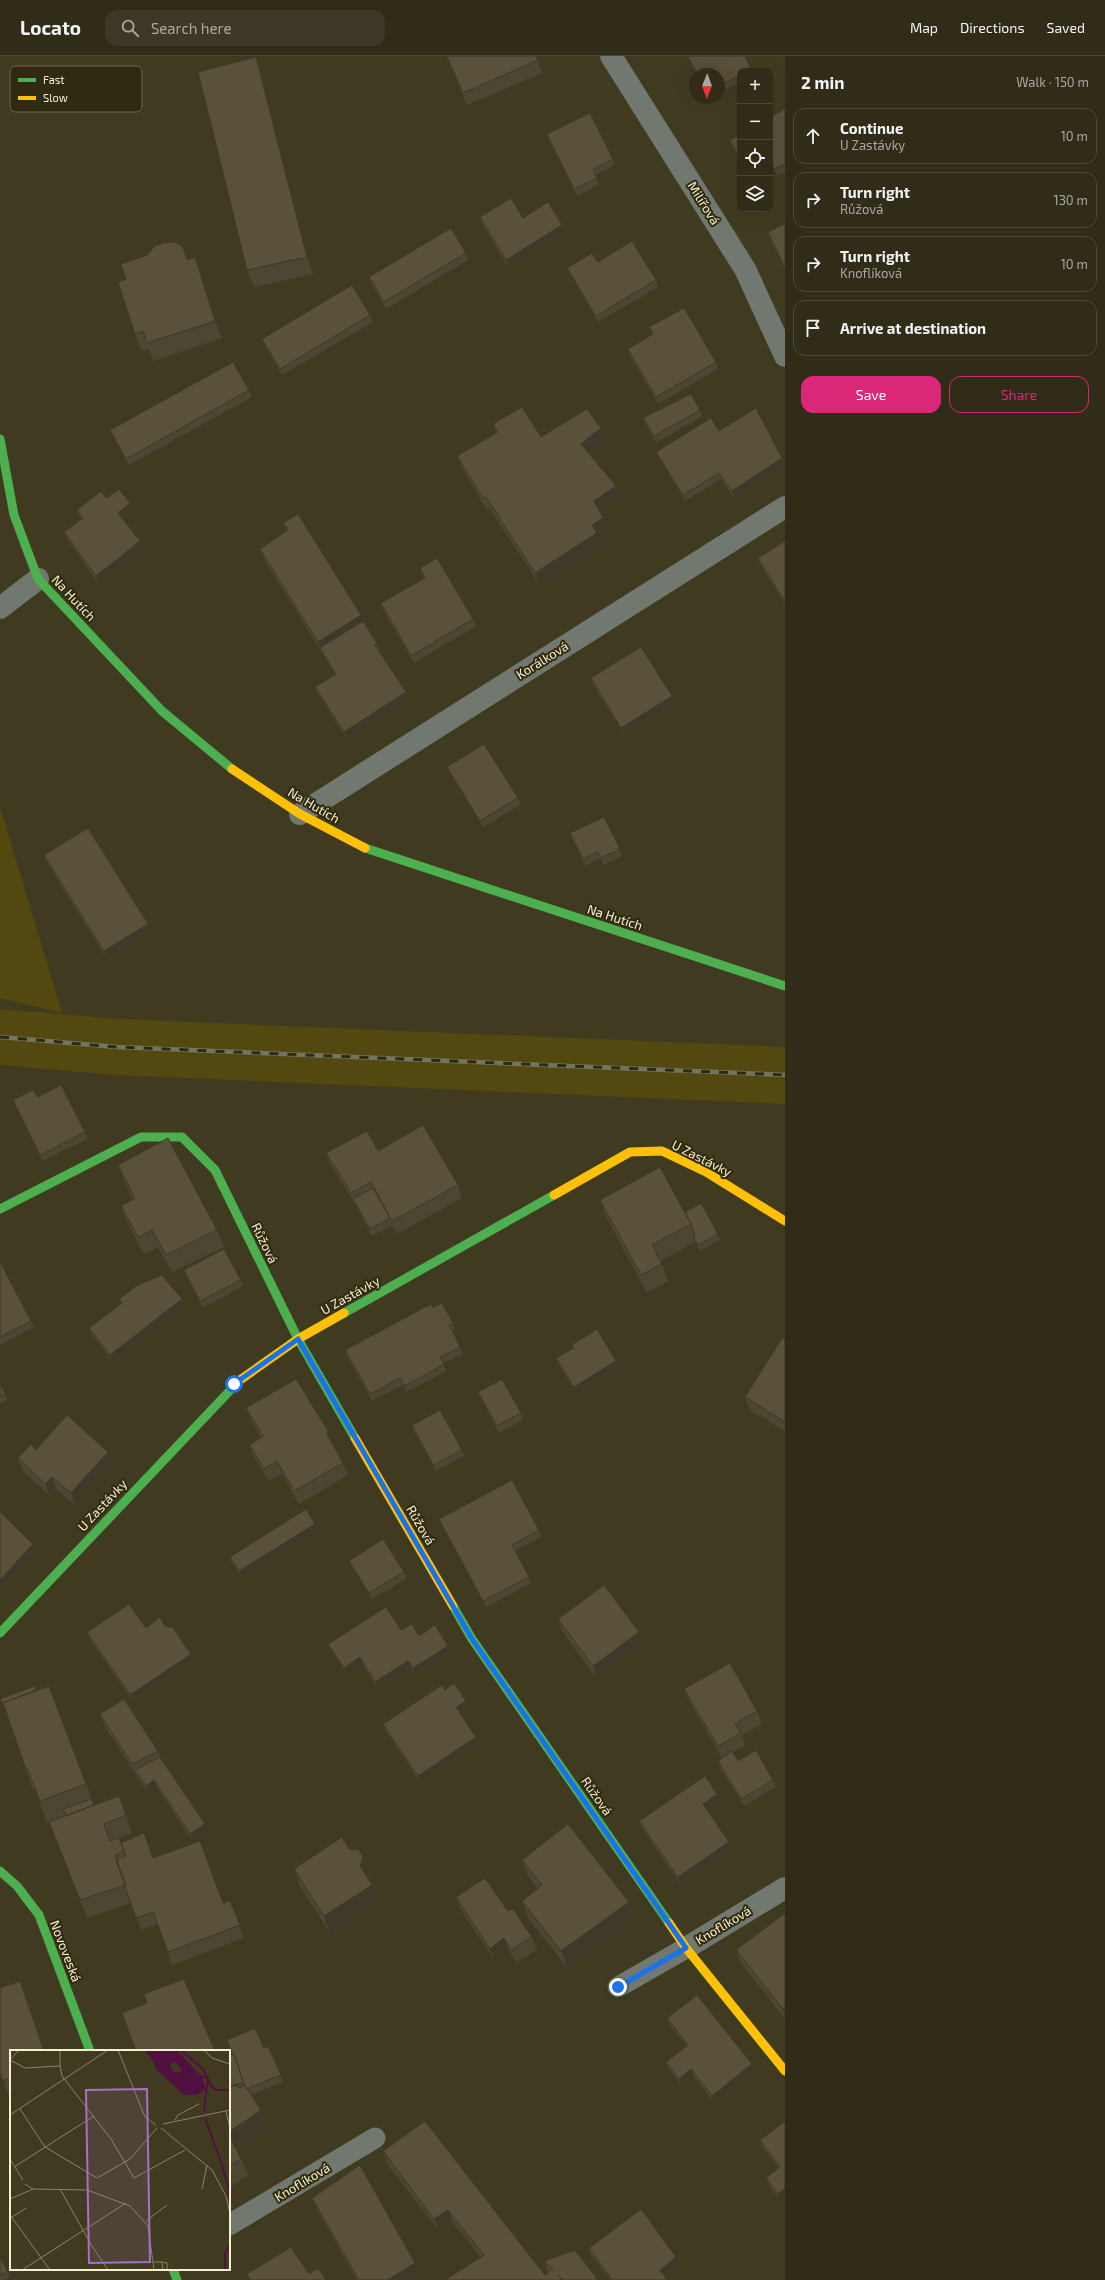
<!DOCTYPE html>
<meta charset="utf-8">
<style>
:root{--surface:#302c18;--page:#3c3825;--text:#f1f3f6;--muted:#a8a7a2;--line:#4b4837;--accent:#db2777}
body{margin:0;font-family:"Exo 2",sans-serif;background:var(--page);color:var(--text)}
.controls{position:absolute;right:12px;top:12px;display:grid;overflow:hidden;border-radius:8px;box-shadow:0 4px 16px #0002}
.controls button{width:36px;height:36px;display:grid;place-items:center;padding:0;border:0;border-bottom:1px solid var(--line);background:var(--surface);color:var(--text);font:20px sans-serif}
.compass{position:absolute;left:689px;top:12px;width:36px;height:36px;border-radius:50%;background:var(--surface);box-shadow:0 4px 16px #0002;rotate:181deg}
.stop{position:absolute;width:12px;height:12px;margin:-9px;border:3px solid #1a73e8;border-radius:50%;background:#fff}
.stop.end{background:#1a73e8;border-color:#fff;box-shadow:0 1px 4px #0008}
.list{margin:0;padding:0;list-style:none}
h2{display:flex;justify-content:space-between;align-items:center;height:52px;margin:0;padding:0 16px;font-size:17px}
h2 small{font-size:13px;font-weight:400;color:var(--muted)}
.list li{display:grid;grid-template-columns:26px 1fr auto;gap:12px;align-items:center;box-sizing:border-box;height:56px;margin:0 8px 8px;padding:0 8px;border:1px solid var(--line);border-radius:12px}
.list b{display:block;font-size:15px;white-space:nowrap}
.list p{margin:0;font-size:13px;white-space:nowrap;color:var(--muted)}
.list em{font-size:13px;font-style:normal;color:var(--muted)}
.actions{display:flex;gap:8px;padding:12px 16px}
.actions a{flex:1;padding:9px 0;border:1px solid var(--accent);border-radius:12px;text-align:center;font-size:14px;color:var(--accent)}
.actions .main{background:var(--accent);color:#fff}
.icon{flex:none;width:22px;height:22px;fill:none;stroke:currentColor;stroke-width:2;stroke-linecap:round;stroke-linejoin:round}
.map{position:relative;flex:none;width:785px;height:2224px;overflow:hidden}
header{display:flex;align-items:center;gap:24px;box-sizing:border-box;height:56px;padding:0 20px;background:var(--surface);border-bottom:1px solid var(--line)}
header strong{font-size:19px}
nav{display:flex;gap:22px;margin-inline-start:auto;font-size:14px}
.search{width:280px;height:36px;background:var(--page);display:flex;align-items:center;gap:10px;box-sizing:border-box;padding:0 14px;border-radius:12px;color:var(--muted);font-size:15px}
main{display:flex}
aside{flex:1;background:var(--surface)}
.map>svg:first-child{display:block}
.built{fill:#524810}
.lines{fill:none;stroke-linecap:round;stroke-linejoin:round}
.lane{stroke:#71786f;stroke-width:21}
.street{stroke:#71786f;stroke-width:22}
.fast{stroke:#4caf50;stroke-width:9}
.slow{stroke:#ffc107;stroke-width:9}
.rail-casing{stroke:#737564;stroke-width:4.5}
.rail{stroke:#302b10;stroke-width:3;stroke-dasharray:9;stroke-linecap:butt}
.wall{fill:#4d4632}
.shaded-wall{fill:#3f3929}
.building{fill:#5a513a;stroke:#3f3929}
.route{stroke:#1a73e8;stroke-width:5}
.labels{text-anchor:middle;stroke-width:4;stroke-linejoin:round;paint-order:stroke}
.street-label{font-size:13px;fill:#f7f1d0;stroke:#302b10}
.inset-river{fill:none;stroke:#501140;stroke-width:2}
.inset-road{fill:none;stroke:#898466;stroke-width:1}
.view{fill:#a671c5;fill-opacity:0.15;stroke:#a671c5;stroke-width:2}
.inset-edge{fill:none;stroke:#f7f1d0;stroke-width:2}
.key{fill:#302b10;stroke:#6c664a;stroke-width:1}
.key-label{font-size:11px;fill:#f7f1d0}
</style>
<header>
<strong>Locato</strong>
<div class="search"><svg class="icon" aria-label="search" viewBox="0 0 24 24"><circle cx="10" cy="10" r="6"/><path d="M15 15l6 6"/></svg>Search here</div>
<nav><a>Map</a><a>Directions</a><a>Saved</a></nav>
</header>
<main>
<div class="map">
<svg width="785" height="2224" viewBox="0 0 785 2224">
<rect width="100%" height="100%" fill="#403b20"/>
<path class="built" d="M0,751L62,957L0,942Z
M0,953L119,963L785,991V1048L116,1019L0,1009Z"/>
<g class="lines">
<path class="lane" d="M618,1931L686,1892
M229,2169L375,2082"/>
<path class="street" d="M611,0L745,213L785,300
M0,552L38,523
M300,758L785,451
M686,1892L785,1832"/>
<path class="fast" d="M0,383L14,459L38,523L162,655L232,713
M365,792L785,930
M0,1153L141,1081H182L215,1114L298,1283L355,1382
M344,1257L554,1139
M453,1550L472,1583L669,1867
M0,1577L240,1324
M0,1815L17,1830L39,1859L90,1995
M173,2213L177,2224"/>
<path class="slow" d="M232,713L300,758L365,792
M554,1139L630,1096L662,1095L706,1116L785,1165
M240,1324L298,1283L344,1257
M355,1382L453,1550
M669,1867L686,1892L785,2015"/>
<defs>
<path id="rail" d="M0,981L117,991L785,1019"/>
</defs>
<use href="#rail" class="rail-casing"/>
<use href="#rail" class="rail"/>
</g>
<path class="wall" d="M446,0L538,4L542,17L467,49L450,9Z
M687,0H745L752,15H740V26L719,37V18H696Z
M256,1L262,18L313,218L254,231L247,214Z
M785,53V116L777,120L774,113L770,115V61Z
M547,78L613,103L615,109L596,119L599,129L577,140L549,84Z
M740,78V106L732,90L730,84Z
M480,161L523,162L562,169L565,176L508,211L482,168Z
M785,168V214L770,183L768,176Z
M183,191L188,204L195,201L222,282L153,305L149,293L141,295L135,278Z
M466,197L468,204L386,253L371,227L369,221Z
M598,206L656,224L658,231L598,266L570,218L567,212Z
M370,259L373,266L282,319L265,290L262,283Z
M649,271L716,306L718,313L658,348L630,300L628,293L652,279Z
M249,334L252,341L129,409L113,381L110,374Z
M700,354L702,360L656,387L646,369L643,362Z
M493,368L541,381L606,384L589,397L620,443L600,457L607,475L598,480L602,489L540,530L490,453L487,454L462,412L457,400L496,376Z
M719,375L785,409L734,442L721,423L685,445L659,402L656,396Z
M106,442L132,454L122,462L140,485L142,492L98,527L66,482L64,476L81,463L79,461L77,454Z
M283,467L363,565L377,588L380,594L379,595L406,636L408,643L347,683L318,638L315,631L335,618L265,505L260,493L286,476Z
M785,485V549L760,508L758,502Z
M420,512L473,563L476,570L414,607L383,554L381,547L424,522Z
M591,622L672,640L674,646L624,678L593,629Z
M447,711L518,742L520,749L483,771L450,717Z
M570,777L620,793L622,800L604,809L601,802L585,810L573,784Z
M44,799L150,874L106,902L46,805Z
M38,1041L85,1076L87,1083L42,1105L16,1051L13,1044Z
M378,1095L458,1129L462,1142L397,1178L392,1169L372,1180L356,1150L331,1110L326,1097Z
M118,1109L217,1174L224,1191L172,1216L158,1191L144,1198L127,1167L121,1150L133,1143L124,1126Z
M600,1144L685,1156L718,1178L720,1184L700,1195L695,1186L661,1205L668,1225L647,1237L606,1161Z
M0,1206L31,1265L34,1271L0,1289Z
M184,1214L241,1224L243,1230L203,1252L186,1220Z
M119,1243L184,1250L113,1306L92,1279L89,1272L121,1248Z
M433,1252L453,1267L455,1274L452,1275L460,1291L463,1298L443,1307L446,1315L430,1324L406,1336L403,1329L372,1345L347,1301L345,1294Z
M785,1284V1375L750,1354L745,1341Z
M572,1289L618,1312L576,1338L559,1309L556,1302L573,1292Z
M0,1328L5,1337L7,1344L0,1348Z
M478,1336L521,1357L523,1364L499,1377L481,1343Z
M246,1352L328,1375L332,1387L343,1407L348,1419L299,1448L282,1418L269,1425L254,1402L250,1389L261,1382L251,1364Z
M412,1369L462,1394L464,1400L436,1415L414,1376Z
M18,1402L113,1408L75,1449L56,1433L50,1440L22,1414Z
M439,1463L539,1474L541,1481L515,1495L529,1521L531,1527L486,1551L442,1470Z
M315,1468L318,1474L241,1521L232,1507L230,1501Z
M349,1505L404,1516L406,1523L372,1543L352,1511Z
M558,1563L643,1589L597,1623L562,1575Z
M165,1570L193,1605L133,1646L89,1582L87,1576L146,1572Z
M401,1574L419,1580L451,1596L415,1619L411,1611L377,1633L363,1608L347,1618L331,1594L328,1588Z
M49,1630L94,1749L119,1740L132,1777L113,1784L121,1787L153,1802L223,1847L230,1845L244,1882L172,1909L158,1868L141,1874L131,1847L87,1862L49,1766L47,1767L35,1733L33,1734L8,1663L0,1643L36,1634Z
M684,1633L757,1655L762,1668L742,1679L745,1689L733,1696L738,1705L773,1724L776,1731L744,1750L720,1712L718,1705L722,1702L689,1645Z
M445,1634L468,1652L460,1657L476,1681L479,1687L420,1726L386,1675L383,1668Z
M100,1658L158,1695L160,1701L208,1775L192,1785L157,1731L148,1736L137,1721L105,1671Z
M717,1738L720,1744L706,1753L731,1793L680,1828L642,1772L639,1765Z
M349,1793L363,1801L369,1818L368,1822L372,1829L378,1847L330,1877L300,1830L294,1813Z
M522,1804L629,1846L635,1863L568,1913L528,1862L522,1845L537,1833L529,1821Z
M456,1841L508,1855L532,1881L537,1894L516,1906L509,1895L495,1905L460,1853Z
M785,1857V1963L741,1907L736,1894Z
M0,1932L25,1937L44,1995H11V2036L8,2038L1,2020L0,2021Z
M667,1962L752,2008L755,2015L714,2046L693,2020L681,2029L669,2013L666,2006L687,1990L669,1969Z
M264,1992L281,2019L283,2026L251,2039L267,2072L236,2093L241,2103L248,2120L229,2131V2000Z
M785,2065L780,2144L768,2128L766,2122L778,2112L762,2091L760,2084Z
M383,2095L545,2219L548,2217L544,2205L598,2224H445L481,2201L453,2167L439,2175L387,2108Z
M312,2142L419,2219L411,2224H357L317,2154Z
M589,2192L676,2201L679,2208L664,2219L667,2224H610L591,2199Z
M0,2202L8,2215L10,2221L5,2224H0Z"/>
<path class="shaded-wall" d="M256,1L262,18L313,218L307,201Z
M562,169L565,176L508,211L506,204Z
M195,201L222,282L215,265Z
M601,372L606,384L586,400L581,388Z
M782,402L785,409L734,442L732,435Z
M616,430L620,443L598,458L594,445Z
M130,447L132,454L120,463L118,457Z
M603,462L607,475L598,480L602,489L540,530L535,517L592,469Z
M140,485L142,492L98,527L96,520Z
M361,559L365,571L320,592L318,586Z
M406,636L408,643L347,683L344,676Z
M672,640L674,646L624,678L621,672Z
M148,868L150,874L106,902L104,895Z
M182,1243L184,1250L113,1306L110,1299Z
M616,1305L618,1312L576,1338L574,1331Z
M328,1375L332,1387L327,1378Z
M108,1396L113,1408L75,1449L71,1437Z
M52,1421L56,1433L50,1440L45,1428Z
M315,1468L318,1474L241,1521L239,1515Z
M33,1488L36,1495L0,1533V1524Z
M639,1576L643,1589L597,1623L593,1610Z
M448,1590L451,1596L415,1619L413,1612Z
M191,1598L193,1605L133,1646L130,1639Z
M360,1601L363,1608L347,1618L344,1612Z
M408,1605L411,1611L377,1633L375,1626Z
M466,1645L468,1652L459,1658L456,1651Z
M476,1681L479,1687L420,1726L418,1720Z
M154,1724L157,1731L148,1736L146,1730Z
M717,1738L720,1744L705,1754L703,1748Z
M205,1768L208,1775L192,1785L190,1778Z
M729,1786L731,1793L680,1828L678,1821Z
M363,1801L369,1818L366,1827L360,1810Z
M372,1829L378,1847L330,1877L324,1860Z
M629,1846L635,1863L568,1913L561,1895Z
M504,1882L509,1895L495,1905L490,1893Z
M785,1951V1960L783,1953Z
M752,2008L755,2015L714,2046L712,2040Z
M691,2013L693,2020L681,2029L679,2023Z
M261,2054L267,2072L234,2094L229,2080V2076Z
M785,2132V2140L780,2144L778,2138Z
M448,2154L453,2167L439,2175L434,2163Z
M676,2201L679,2208L662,2221L660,2214Z
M415,2207L419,2219L411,2224H387Z"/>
<path class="building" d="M447,0H536L538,4L463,37Z
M688,0H745L751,13L747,15H740V19L719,30V18H697Z
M256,1L307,201L247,214L198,16Z
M785,53V108L774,113L771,107L770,108V61Z
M590,57L613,103L593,113L597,122L574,133L547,78Z
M740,78V104L730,84Z
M511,142L523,162L548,146L562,169L506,204L480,161Z
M785,168V212L768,176Z
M451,172L466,197L384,246L369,221Z
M632,185L656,224L596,260L567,212L592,197L598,206Z
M166,186H175L183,191L187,204L195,201L215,265L147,287L143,275L135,278L118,226L126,223L121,208L147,199L155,190Z
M352,229L370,259L280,313L262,283Z
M684,252L716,306L656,341L628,293L653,278L649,271Z
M233,306L249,334L126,403L110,374Z
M691,338L700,354L654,380L643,362Z
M522,351L541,381L587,353L601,372L581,388L616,430L594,445L603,462L592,469L597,477L535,517L486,441L483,442L457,400L498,376L493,368Z
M756,352L782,402L732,435L719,417L683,439L656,396L711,362L719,375Z
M119,433L130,447L118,457L140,485L96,520L64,476L83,462L77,454L101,435L106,442Z
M298,458L361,559L318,586L260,493L288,474L283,467Z
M785,485V546L758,502Z
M437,502L473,563L411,600L381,547L425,522L420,512Z
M363,565L377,588L375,589L406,636L344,676L315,631L336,618L320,592Z
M641,591L672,640L621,672L591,622Z
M484,688L518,742L480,765L447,711Z
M604,761L620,793L601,802L598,796L583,803L570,777Z
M88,772L148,868L104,895L44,799Z
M61,1029L85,1076L40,1099L13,1044L33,1034L38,1041Z
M423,1069L458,1129L392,1165L371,1126L351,1137L326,1097L367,1075L378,1095Z
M168,1082L217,1174L166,1199L152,1174L138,1181L121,1150L135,1142L118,1109Z
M660,1111L691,1168L652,1189L662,1208L641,1219L600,1144Z
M373,1132L390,1162L370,1173L353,1143Z
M701,1147L718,1178L698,1189L693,1180L695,1179L691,1168L685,1156Z
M224,1193L241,1224L200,1245L184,1214Z
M0,1206L31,1265L0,1281Z
M162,1219L182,1243L110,1299L89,1272L122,1247L119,1243L138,1229Z
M442,1247L453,1267L449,1269L460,1291L440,1301L444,1308L427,1318L404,1330L400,1322L370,1338L345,1294L431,1248L433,1252Z
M597,1273L616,1305L574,1331L556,1302L574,1292L572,1289Z
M782,1282L785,1284V1366L745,1341Z
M296,1323L328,1375L327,1378L343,1407L294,1435L277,1405L264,1413L250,1389L263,1380L246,1352Z
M502,1323L521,1357L497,1370L478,1336Z
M0,1328L5,1337L0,1340Z
M440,1354L462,1394L433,1409L412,1369Z
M67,1359L108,1396L71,1437L52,1421L45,1428L18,1402L31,1388L36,1394Z
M512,1424L539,1474L512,1489L529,1521L483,1545L439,1463Z
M306,1453L315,1468L239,1515L230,1501Z
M0,1456L33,1488L0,1524Z
M383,1483L404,1516L369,1537L349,1505Z
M604,1529L639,1576L593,1610L558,1563Z
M129,1548L146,1572L160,1561L165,1570L173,1572L191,1598L130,1639L87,1576Z
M386,1551L401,1574L412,1568L419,1580L435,1569L448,1590L413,1612L408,1605L375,1626L360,1601L344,1612L328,1588Z
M730,1607L757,1655L735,1668L741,1677L718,1690L684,1633Z
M454,1627L466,1645L456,1651L476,1681L418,1720L383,1668L442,1629L445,1634Z
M35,1630L36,1634L3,1647L7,1658L0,1643Z
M49,1630L86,1728L40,1745L27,1712L26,1713L3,1647Z
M124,1643L158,1695L132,1708L100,1658Z
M756,1694L773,1724L741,1743L718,1705L732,1695L738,1705Z
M160,1701L205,1768L190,1778L154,1724L146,1730L135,1714Z
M705,1720L717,1738L703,1748L729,1786L678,1821L639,1765Z
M119,1740L126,1759L104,1768L110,1785L119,1782L124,1795L115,1799L126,1829L80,1844L49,1766Z
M91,1743L94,1749L66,1759L63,1753Z
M568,1768L629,1846L561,1895L522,1845L542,1829L522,1804Z
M144,1777L153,1802L200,1785L223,1847L230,1845L240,1869L168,1896L153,1856L136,1862L116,1804L126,1800L121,1787Z
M342,1781L349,1793L359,1794L363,1801L360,1810L372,1829L324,1860L294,1813Z
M485,1822L508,1855L513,1853L532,1881L511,1894L504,1882L490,1893L456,1841Z
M785,1857V1951L783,1953L736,1894Z
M184,1923L215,1995H136L122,1957L147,1947L144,1938Z
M20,1925L44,1995H11V2022L3,2025L0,2017V1932Z
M697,1939L752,2008L712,2040L691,2013L679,2023L666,2006L688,1989L667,1962Z
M255,1972L264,1992L268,1990L281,2019L247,2033L245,2029H244L234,1998L233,1999L227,1984Z
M234,1998L243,2026L229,2031V2000Z
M235,2029L240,2032L245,2029L261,2054L229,2076V2033Z
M425,2065L545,2219L553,2213L544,2205L575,2194L598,2224H563L558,2219L562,2224H445L484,2199L448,2154L434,2163L383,2095Z
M785,2065V2132L778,2138L766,2122L780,2111L760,2084Z
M229,2079L241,2103L229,2110Z
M360,2109L415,2207L387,2224H359L312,2142Z
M641,2153L676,2201L660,2214L667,2224H612L589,2192Z
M291,2191L309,2218L318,2212L326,2224H250L247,2218Z
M0,2202L8,2215L0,2219Z"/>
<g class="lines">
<path class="route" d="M234,1328L298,1283L472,1583L686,1892L618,1931"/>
</g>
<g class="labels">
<g class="street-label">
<text transform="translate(704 147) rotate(58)" y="5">Milířová</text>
<text transform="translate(74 542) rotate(47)" y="5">Na Hutích</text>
<text transform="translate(542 604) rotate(-32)" y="5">Korálková</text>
<text transform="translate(314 749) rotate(30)" y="5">Na Hutích</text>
<text transform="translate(615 861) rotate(18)" y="5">Na Hutích</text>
<text transform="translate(702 1102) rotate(27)" y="5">U Zastávky</text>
<text transform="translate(265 1187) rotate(64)" y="5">Růžová</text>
<text transform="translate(350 1239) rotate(-29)" y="5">U Zastávky</text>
<text transform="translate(102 1449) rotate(-47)" y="5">U Zastávky</text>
<text transform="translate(421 1469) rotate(60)" y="5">Růžová</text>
<text transform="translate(597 1740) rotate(55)" y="5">Růžová</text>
<text transform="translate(723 1869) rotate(-31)" y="5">Knoflíková</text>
<text transform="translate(66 1895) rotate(69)" y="5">Novoveská</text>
<text transform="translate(302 2126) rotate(-31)" y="5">Knoflíková</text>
</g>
</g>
<g transform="translate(10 1994)">
<rect width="220" height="220" fill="#403b20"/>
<path d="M134,0H167L192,27L196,39L187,45H174L146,19L142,9ZM165,12L171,19L169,23L162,21L160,15Z" fill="#501140" fill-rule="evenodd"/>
<path class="inset-river" d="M171,0L193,19L201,36L206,40H220M190,26L198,28L194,62M195,68L211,112L219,139L218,147M215,220V203L220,195"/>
<path class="inset-road" d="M108,0L135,67L146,75M194,0L202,8L220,14M0,10L15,18L50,16L52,26L101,89L124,128L175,100M0,10L9,0M50,16V0M10,59L35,97L87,128L120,109L147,78M216,61L220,78M0,65L98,0M165,70L168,65L189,54M153,74L220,60M151,78L202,120L216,146L220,164M0,109L13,130M4,117L84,66M15,134L23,139L77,140L120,156L138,176L144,220M50,139L82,196L98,220M192,139L197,115M0,149L23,139M0,165L40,220M2,167L16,158M136,171L157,155M143,212H152L153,220M152,212L157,213V220M12,220L116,153"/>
<path class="view" d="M137,39L140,212L79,213L76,40Z"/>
<rect width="220" height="220" class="inset-edge"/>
</g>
<rect x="10" y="10" width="132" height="46" rx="6" class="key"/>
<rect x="18" y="22" width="18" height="4" fill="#4caf50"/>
<rect x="18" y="40" width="18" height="4" fill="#ffc107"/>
<g class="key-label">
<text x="43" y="28">Fast</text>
<text x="43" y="46">Slow</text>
</g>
</svg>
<div class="controls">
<button>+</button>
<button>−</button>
<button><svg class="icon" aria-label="locate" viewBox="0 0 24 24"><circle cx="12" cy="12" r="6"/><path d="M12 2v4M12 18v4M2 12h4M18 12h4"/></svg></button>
<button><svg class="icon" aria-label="layers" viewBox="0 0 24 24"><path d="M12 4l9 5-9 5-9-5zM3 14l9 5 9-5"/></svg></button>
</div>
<svg class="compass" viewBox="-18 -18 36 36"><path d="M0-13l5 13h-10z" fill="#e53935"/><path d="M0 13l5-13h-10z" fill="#a8a7a2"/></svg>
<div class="stop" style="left:234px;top:1328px"></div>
<div class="stop end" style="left:618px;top:1931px"></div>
</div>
<aside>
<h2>2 min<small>Walk · 150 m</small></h2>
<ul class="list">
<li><svg class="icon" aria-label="ahead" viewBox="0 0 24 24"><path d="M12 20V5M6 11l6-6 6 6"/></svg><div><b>Continue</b><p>U Zastávky</p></div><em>10 m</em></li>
<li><svg class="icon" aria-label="right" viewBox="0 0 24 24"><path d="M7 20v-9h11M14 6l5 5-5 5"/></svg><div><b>Turn right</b><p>Růžová</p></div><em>130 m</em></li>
<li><svg class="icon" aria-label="right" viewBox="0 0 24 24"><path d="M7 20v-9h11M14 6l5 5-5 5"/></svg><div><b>Turn right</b><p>Knoflíková</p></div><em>10 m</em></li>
<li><svg class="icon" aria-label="arrive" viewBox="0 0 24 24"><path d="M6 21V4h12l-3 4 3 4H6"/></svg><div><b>Arrive at destination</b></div></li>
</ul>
<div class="actions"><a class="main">Save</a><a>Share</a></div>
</aside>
</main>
